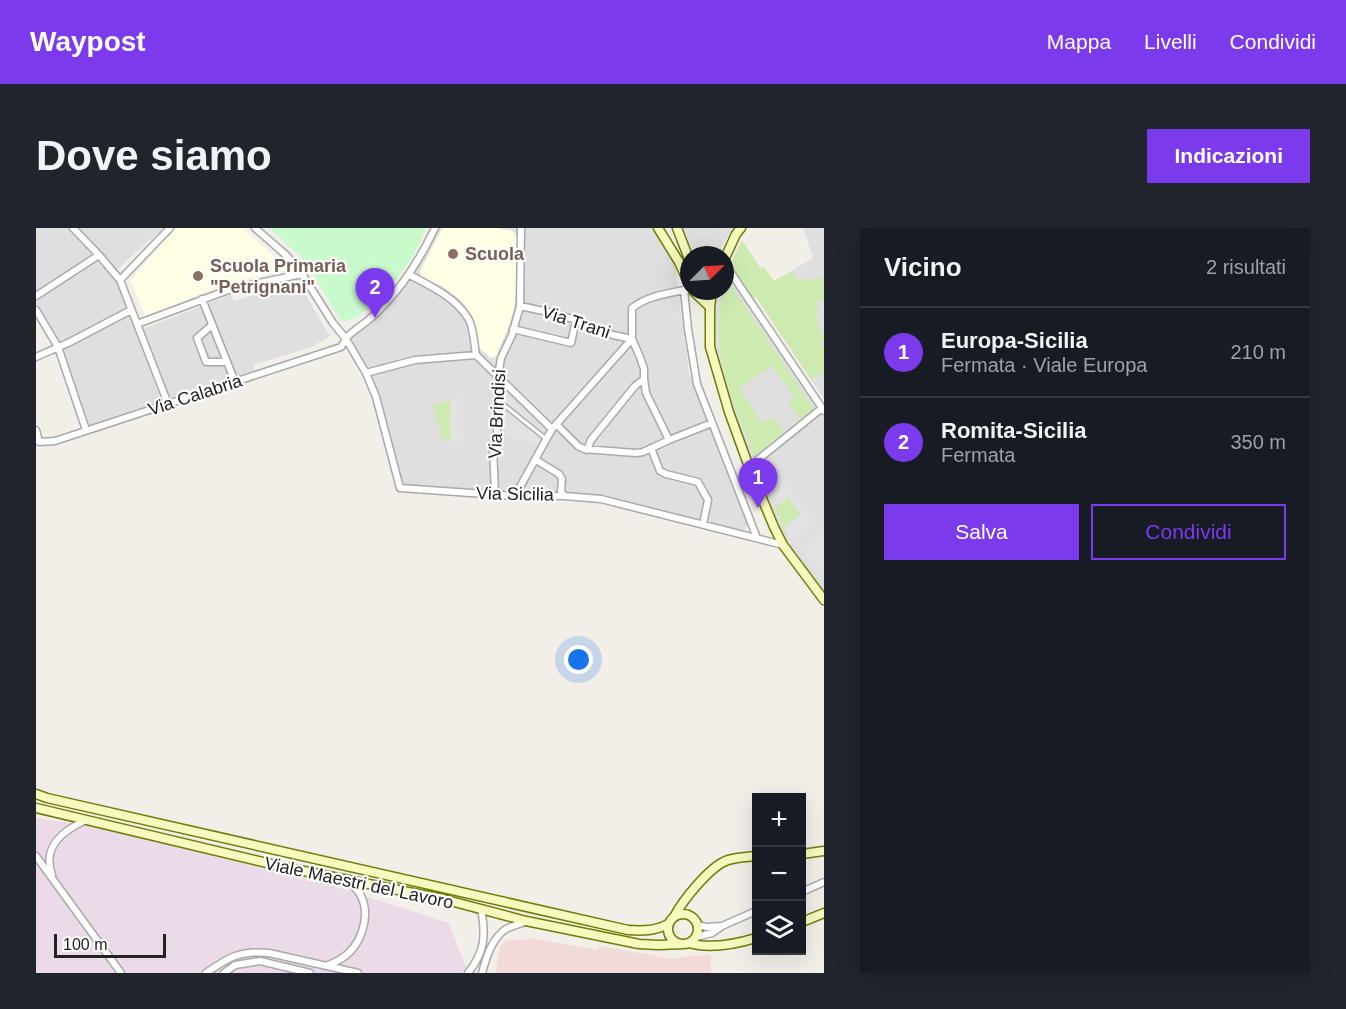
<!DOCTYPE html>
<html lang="it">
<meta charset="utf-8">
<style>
:root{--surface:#171b24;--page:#20242c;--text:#f1f3f6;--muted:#9ea1a6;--line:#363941;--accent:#7c3aed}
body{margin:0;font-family:Arial,sans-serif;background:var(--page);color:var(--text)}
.controls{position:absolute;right:18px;bottom:18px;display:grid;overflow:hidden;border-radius:0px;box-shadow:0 6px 24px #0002}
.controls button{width:54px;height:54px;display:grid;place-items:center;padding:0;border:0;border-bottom:2px solid var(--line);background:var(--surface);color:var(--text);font:30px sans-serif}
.compass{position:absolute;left:644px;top:18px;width:54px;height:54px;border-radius:50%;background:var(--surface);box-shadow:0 6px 24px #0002;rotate:66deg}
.scale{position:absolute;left:18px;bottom:15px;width:112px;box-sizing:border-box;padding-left:6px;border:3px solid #222;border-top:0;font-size:16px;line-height:21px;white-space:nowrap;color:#222;-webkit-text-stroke:4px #fff;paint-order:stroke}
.you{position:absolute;left:543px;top:432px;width:21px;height:21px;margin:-15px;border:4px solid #fff;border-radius:50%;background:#1a73e8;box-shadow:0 0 0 9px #1a73e833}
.badge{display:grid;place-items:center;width:39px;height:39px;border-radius:50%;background:var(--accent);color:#fff;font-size:20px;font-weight:700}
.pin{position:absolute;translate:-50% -50px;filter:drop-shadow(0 2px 3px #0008)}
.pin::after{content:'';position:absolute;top:32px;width:21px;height:18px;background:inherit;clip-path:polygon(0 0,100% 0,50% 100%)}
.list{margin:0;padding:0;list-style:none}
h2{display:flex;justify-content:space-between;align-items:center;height:78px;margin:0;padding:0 24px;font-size:26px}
h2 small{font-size:20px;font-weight:400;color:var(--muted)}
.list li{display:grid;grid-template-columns:39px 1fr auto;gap:18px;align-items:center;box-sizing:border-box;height:90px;padding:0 24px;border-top:2px solid var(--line)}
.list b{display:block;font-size:22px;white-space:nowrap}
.list p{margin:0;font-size:20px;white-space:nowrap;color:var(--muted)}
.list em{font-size:20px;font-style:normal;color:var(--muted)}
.actions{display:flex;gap:12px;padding:18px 24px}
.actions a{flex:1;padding:14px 0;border:2px solid var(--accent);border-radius:0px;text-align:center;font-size:21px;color:var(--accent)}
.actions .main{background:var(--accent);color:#fff}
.icon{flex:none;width:33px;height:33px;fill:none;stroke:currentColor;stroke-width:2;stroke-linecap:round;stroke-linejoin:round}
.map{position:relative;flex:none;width:788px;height:745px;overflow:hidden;border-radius:0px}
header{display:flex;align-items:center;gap:36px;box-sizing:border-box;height:84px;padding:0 30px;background:var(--accent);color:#fff}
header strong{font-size:28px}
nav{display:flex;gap:33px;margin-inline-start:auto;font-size:21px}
.intro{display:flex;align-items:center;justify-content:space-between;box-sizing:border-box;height:144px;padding:0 36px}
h1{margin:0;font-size:42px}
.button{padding:15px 27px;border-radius:0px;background:var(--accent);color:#fff;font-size:21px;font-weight:700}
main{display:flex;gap:36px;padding:0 36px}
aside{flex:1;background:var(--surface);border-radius:0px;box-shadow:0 6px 24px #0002}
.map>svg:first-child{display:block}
.residential{fill:#e0dfdf}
.commercial{fill:#f2dad9}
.industrial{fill:#ebdbe8}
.education{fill:#ffffe5}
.grass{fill:#cdebb0}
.park{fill:#c8facc}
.parking{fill:#e2e2e2}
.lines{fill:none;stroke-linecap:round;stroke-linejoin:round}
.lane-casing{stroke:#a9a9a9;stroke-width:6}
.street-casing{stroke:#a9a9a9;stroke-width:9}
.secondary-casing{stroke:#707d05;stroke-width:11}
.lane{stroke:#fff;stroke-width:3}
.street{stroke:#fff;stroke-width:6}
.secondary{stroke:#f7fabf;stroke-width:8}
.education-dot{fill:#8d6e63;stroke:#fff;stroke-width:2}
.labels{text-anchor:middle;stroke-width:4.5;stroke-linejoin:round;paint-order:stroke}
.education-label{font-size:18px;font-weight:bold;fill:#785e54;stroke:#fff;text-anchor:start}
.street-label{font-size:18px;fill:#222;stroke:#fff}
</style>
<header>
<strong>Waypost</strong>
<nav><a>Mappa</a><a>Livelli</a><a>Condividi</a></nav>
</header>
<div class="intro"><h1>Dove siamo</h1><a class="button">Indicazioni</a></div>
<main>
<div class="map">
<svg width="788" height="745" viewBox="0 0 788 745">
<rect width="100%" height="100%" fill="#f2efe9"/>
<path class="residential" d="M0,0H127L82,41L96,94L126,175L50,202L22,119L0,82Z
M394,0H615L639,36L653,145L711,293V298L708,302L703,303L565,271L364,260L340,169L310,111L372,45Z
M647,0H697L686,18L683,27H658Z
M767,0H788V171L696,33L706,12L724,40L728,39L738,53L777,30Z
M689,36L788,183V372L738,299L674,119L676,63H689Z
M262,54L294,108L275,119L217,137L219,143L201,149L171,76L195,66L198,73Z
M166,78L195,150L134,170L107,101Z"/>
<path class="commercial" d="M499,711L562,722L563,718L637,731L654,728L675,727V745H459L464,719L468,714L473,712Z"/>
<path class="industrial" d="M0,590L41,596L263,647L413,695L432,745H0Z"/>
<path class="education" d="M140,0H207L250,39V42L192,55L109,88L95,53L128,12Z
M406,0H461L477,3L481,9V58L478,81L473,98L460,129L455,130L443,120L439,96L429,77L423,71L406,58L387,50L385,47L384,43Z"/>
<path class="grass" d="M706,12L724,40L728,39L738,53L756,43L762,53L779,50H788V72L780,73L784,107L788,106V114L786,115L788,121V144L775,152L720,69L713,72L694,43L697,35L696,33Z
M690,50L778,181L764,191L752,175L759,170L736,138L704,160L725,194L738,190L748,204L719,228C697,176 672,120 687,63H689Z
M414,172L415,212H406L397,177Z
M752,269L765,286L748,300L739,280Z"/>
<path class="park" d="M233,0H390L379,25L363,48L344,70L321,89L306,94L271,36L261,25Z"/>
<path class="parking" d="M459,163H466L508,202L502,217L459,206Z
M426,168L427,215L415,216L414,172Z
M731,233L780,296L758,313L748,300L765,286L752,269L743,276L732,262L736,258L722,240Z
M787,302L788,303V351L764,321Z"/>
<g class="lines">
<defs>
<path id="lane" d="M463,173L509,210"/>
<path id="street" d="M37,0L63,27L84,52L132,176
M219,0L251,28L266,46L297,95L310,111L313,107C324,98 337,90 346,79C369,56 385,29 399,0
M689,36L788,183
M374,47C394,58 419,69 432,90C438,100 438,115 440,127L516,201
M84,52L134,0
M653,62H648L652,101L661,156L721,310
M0,68L63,27
M166,71L199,154
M0,82L22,119L50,202
M101,96L195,61L266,46
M176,97L161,110L170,134H191
M477,101L535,115L540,92
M0,129L34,114L95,82
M330,145L379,132L440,127
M520,196L542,218L548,221L600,225L607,224L633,212L676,195
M0,202L3,214
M633,212L610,165L608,151V141L604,129L596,111V80C612,68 629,66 648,62
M3,214L19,213L305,119L310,111L330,145L340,169L364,260L479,268H528L565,271L747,317
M615,220L624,243L630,246L662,254L672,272L667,296
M551,222L555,212L599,158L608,151
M500,232L523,246L526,251L525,263L528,268
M713,239L786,180
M459,267L457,219L461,210L462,149L465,130L476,107L484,78L485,0
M479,268L516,201L596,111L577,107L540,92L517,85L484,78
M0,628L85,745
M16,647C6,619 26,603 50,592
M766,664L788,654
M661,697L671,699L686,698
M660,709L676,705L686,698L720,683
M290,738C295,736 299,734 303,732C325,720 336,688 324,666C321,661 315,657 311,652
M170,745C193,729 204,722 233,725L322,745
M188,745L199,737L224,733L274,745
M432,745C449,724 450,707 445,681
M446,745C450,730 456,710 470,701C476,698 483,696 489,694"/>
<path id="secondary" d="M622,0L643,34L653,56
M641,0L653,31
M689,30L700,6L705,0
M657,63L674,79
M676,63L674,79V119L693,184L713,239L738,299L747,317L788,372
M0,566L11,570L592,702C607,703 619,703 632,696
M0,580L248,639L407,671L490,693L603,716L622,717L648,716
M766,626L788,623
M632 701a15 15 0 1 1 30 0a15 15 0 1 1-30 0Z
M638,689C647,672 674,638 692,632C701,629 711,629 720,628
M766,694L788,685
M653,715C673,721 700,716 720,710"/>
</defs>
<use href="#lane" class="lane-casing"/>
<use href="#street" class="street-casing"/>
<use href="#secondary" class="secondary-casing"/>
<use href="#lane" class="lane"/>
<use href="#street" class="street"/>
<use href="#secondary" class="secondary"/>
</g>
<g class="education-dot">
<circle cx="417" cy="26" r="6"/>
<circle cx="162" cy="48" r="6"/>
</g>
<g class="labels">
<g class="education-label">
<text x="429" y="32">Scuola</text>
<text x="174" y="44">Scuola Primaria<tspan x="174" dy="21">"Petrignani"</tspan></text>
</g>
<g class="street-label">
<text transform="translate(540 94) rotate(18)" y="6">Via Trani</text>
<text transform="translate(159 167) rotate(-18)" y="6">Via Calabria</text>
<text transform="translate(461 186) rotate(-87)" y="6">Via Brindisi</text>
<text transform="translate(479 266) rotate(1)" y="6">Via Sicilia</text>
<text transform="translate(323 655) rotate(12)" y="6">Viale Maestri del Lavoro</text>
</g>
</g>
</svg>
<div class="controls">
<button>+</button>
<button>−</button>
<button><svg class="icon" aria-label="layers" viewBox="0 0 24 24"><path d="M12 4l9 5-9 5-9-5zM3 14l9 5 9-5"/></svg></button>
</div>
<svg class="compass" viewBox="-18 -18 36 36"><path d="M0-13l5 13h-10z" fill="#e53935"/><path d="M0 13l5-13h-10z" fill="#9ea1a6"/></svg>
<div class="scale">100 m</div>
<div class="you"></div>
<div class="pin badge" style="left:722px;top:280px">1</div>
<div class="pin badge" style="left:339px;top:90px">2</div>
</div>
<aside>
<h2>Vicino<small>2 risultati</small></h2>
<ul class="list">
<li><span class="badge">1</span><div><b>Europa-Sicilia</b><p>Fermata · Viale Europa</p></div><em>210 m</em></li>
<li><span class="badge">2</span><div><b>Romita-Sicilia</b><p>Fermata</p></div><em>350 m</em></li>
</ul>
<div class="actions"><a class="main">Salva</a><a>Condividi</a></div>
</aside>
</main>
